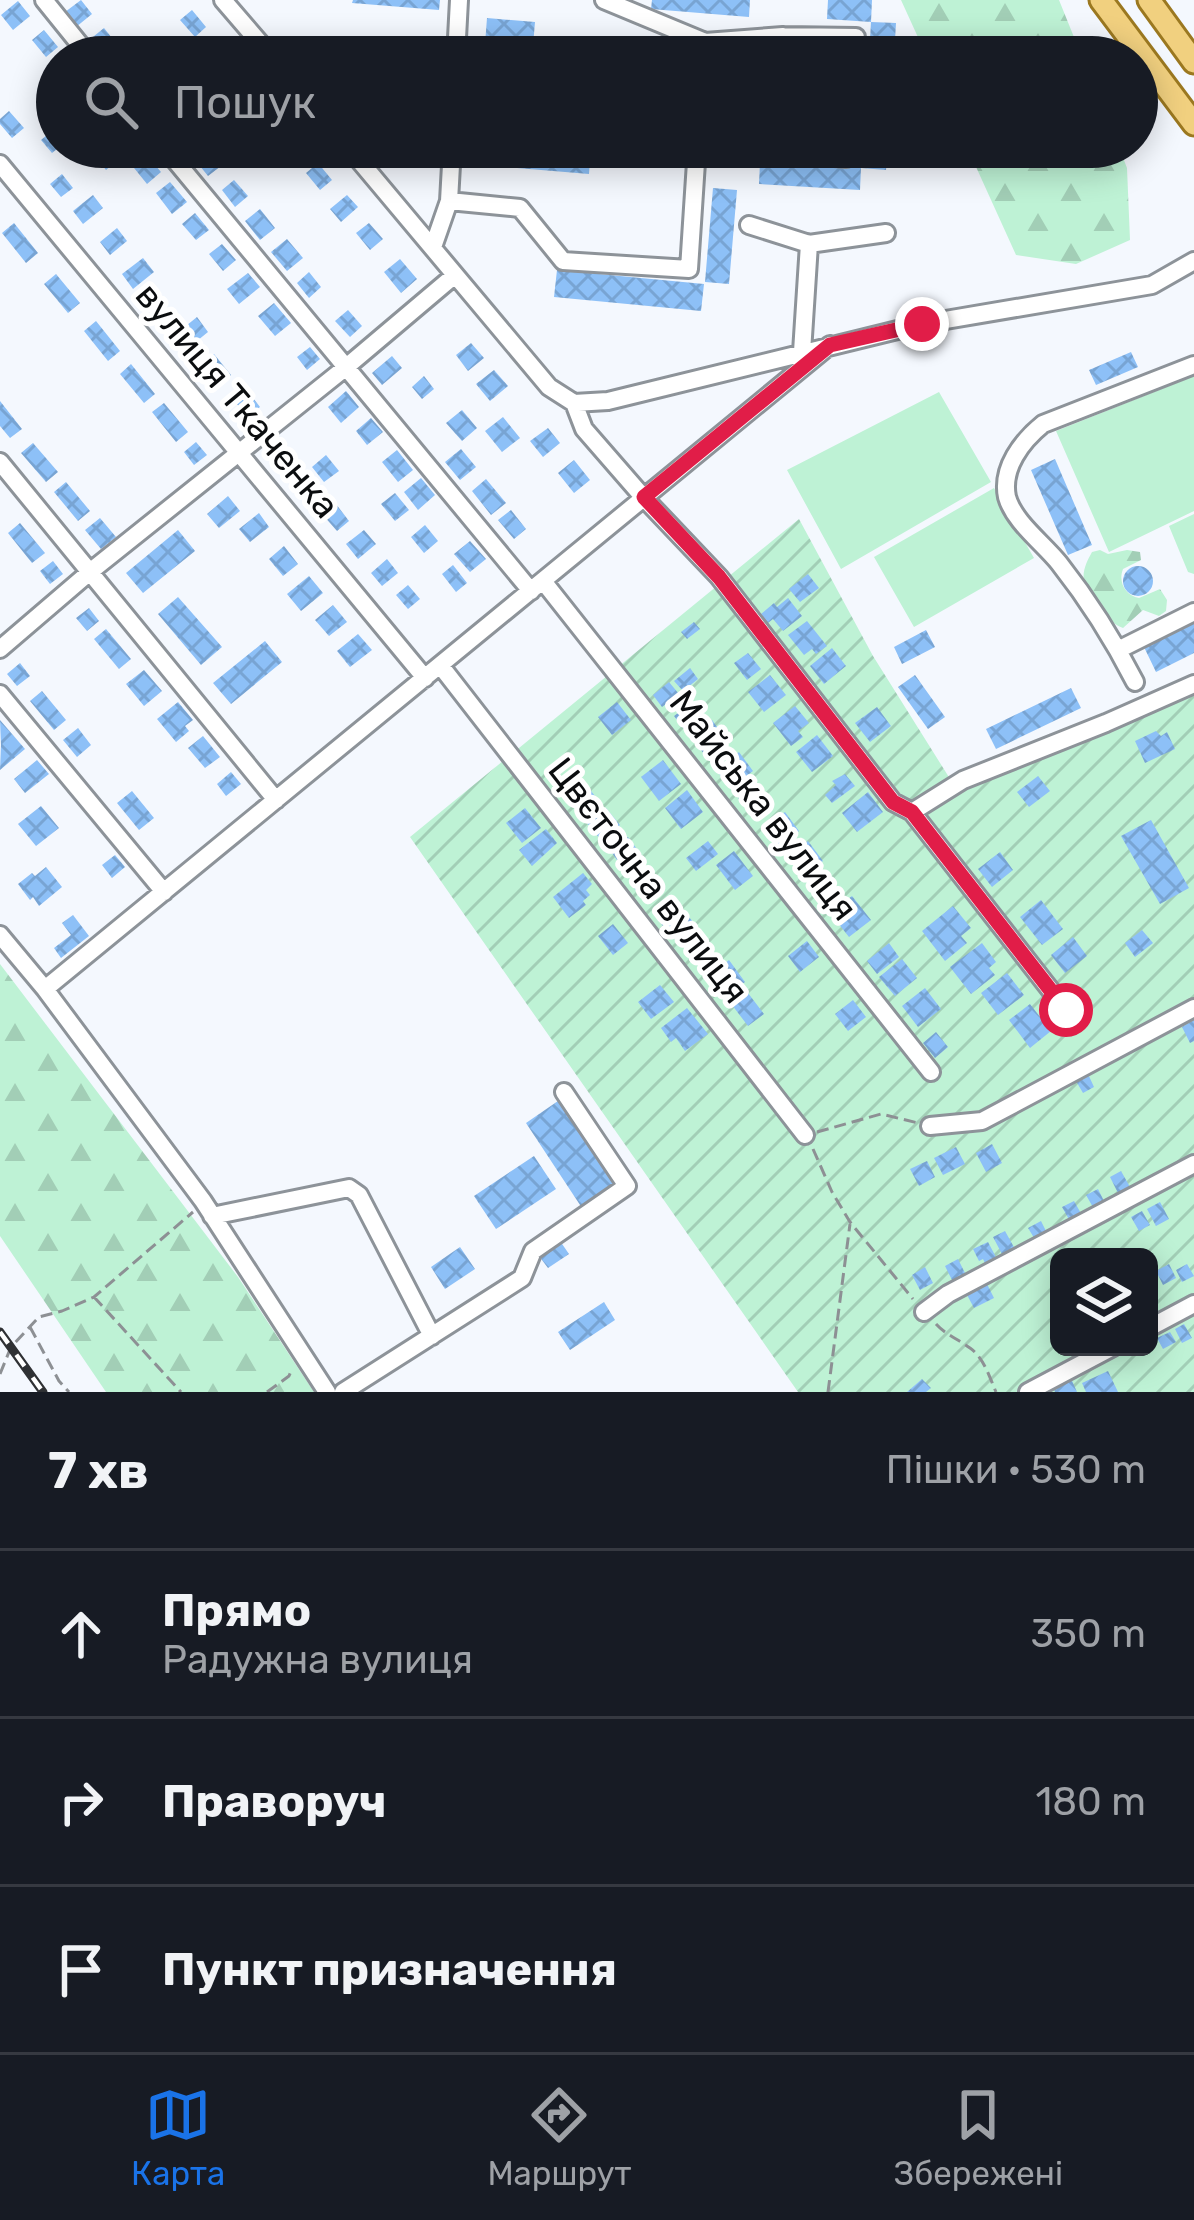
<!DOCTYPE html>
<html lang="uk">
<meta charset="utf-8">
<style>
:root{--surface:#171b24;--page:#242831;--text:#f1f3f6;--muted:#9ea1a6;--line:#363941;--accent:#1a73e8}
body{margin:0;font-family:Rubik,sans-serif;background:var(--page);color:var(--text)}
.controls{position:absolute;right:36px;bottom:36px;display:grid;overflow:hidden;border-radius:18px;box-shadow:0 6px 30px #0003}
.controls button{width:108px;height:108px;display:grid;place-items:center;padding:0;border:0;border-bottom:3px solid var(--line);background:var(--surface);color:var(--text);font:60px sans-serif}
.stop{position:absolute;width:36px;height:36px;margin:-27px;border:9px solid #e11d48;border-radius:50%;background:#fff}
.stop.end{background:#e11d48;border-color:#fff;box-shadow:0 3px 12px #0008}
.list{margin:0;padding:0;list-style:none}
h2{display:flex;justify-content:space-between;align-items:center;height:156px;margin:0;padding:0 48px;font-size:51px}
h2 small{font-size:39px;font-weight:400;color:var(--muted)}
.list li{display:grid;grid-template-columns:78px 1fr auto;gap:36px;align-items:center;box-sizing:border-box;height:168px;padding:0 48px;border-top:3px solid var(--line)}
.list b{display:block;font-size:45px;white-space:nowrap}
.list p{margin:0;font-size:39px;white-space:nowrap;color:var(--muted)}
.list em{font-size:39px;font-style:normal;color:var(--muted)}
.icon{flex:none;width:66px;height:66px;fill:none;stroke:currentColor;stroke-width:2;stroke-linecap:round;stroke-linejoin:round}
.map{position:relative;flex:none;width:1194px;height:1392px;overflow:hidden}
.search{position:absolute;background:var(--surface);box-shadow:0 6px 30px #0003;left:36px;right:36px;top:36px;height:132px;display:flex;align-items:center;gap:30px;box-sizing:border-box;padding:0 42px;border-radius:66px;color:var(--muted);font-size:45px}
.sheet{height:660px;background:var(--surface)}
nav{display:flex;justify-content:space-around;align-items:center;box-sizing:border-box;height:168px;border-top:3px solid var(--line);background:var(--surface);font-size:33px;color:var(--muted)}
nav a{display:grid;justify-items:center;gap:6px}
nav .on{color:var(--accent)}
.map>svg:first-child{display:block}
.green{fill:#bef2d5}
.forest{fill:url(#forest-firs)}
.garden{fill:url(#garden-furrows);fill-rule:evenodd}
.building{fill:url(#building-cross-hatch)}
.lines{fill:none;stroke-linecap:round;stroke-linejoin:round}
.minor-casing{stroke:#8d9399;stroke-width:22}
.major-casing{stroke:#9b7820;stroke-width:27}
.path{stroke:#8d9094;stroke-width:3;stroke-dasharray:12 6;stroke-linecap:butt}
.minor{stroke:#fff;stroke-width:16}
.major{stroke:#f1d07f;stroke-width:21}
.rail-casing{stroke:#2f3134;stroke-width:9}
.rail{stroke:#fff;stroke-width:4.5;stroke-dasharray:14;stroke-linecap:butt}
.route{stroke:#e11d48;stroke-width:15}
.labels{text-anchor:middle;stroke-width:10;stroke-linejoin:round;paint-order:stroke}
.street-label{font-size:36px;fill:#0b0d0f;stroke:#fff}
</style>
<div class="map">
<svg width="1194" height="1392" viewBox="0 0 1194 1392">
<defs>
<pattern id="forest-firs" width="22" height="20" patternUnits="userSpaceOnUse" patternTransform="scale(3)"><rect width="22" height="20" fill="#bef2d5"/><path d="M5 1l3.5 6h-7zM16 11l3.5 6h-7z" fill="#a2ceb6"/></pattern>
<pattern id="garden-furrows" width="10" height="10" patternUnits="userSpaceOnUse" patternTransform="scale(3)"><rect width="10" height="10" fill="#bef2d5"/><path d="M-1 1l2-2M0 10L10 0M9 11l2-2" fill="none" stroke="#a2ceb6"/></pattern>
<pattern id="building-cross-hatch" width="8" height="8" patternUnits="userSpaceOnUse" patternTransform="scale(3)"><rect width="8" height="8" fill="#8dc0f7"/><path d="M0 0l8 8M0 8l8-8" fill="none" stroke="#78a4d3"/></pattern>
</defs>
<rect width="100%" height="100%" fill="#f4f8fe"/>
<path class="green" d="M1194,376V511L1109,552L1056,431Z
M939,392L991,482L841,569L787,470Z
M994,488L1034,558L914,627L874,557Z
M1194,514V574L1188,572L1169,526Z"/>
<path class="forest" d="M901,0H1059L1082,57H927Z
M967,147H1119L1127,168L1130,240L1076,264L1016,255Z
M1100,550L1108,554L1127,550L1140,552L1141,560L1123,569C1118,582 1125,595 1139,598L1160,589L1167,600L1166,611L1159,616L1143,610L1123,628C1108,623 1087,599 1084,581C1082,571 1087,561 1092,552Z
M0,964L238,1277L314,1392H106L0,1236Z"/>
<path class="garden" d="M799,519L873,656L957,790L1194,693V1392H798L410,837ZM1059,1257H1149V1347H1059Z"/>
<path class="building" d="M81,0L92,14L76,27L65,12Z
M353,0H440L439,10L352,3Z
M652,0H750L749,17L651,9Z
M828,0H872L871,22L827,19Z
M18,1L30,16L13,30L1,15Z
M192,10L206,27L195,37L180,20Z
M487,18L535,22L532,57H484Z
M871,22L896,23L894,57H869Z
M104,28L116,43L100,55L88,41Z
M44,30L58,47L46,57L32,40Z
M217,37L228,51L221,57H207L201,49Z
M742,47L770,49L769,57H742Z
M580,51L611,54V57H579Z
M9,111L24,128L12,138L0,124V119Z
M53,130L57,135V149L52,153L41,140Z
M92,147H111L120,158L106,170L89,149Z
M508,147H591L589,174L506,167Z
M862,147H888L886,170L861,168Z
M209,151L221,166L208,176L196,161Z
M144,152L161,172L147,184L130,163Z
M760,162L861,168L860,190L759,184Z
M318,163L332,180L320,190L306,173Z
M62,174L73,188L61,197L50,184Z
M234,180L248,196L235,207L222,190Z
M170,182L187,202L172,214L156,193Z
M713,188L737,190L729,284L705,282Z
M93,195L103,208L83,224L73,211Z
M347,195L358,207L341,222L330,209Z
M260,209L275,228L260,240L245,221Z
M195,213L209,230L196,240L182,224Z
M14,223L38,253L26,263L2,233Z
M369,223L383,239L370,250L356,233Z
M117,228L127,241L110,255L100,242Z
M287,239L303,258L287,271L271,252Z
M222,244L236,260L223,271L209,254Z
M143,258L154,272L133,289L122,274Z
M400,259L417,279L401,293L384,272Z
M557,270L704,284L701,311L554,297Z
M309,272L321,287L309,298L297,283Z
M248,273L260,287L239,304L227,289Z
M56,274L80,303L68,313L44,284Z
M274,303L291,323L275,336L258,316Z
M348,310L362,326L350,337L335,321Z
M197,317L208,332L187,349L176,334Z
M96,321L120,351L108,361L84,331Z
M471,343L484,358L468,371L456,355Z
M310,347L320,359L307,370L297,357Z
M1131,352L1138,367L1096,385L1089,370Z
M214,354L231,375L215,388L198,367Z
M392,356L402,368L382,385L372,373Z
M131,364L155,394L144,403L120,374Z
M494,370L508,386L490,401L476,384Z
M424,376L434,389L422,399L412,387Z
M346,391L359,407L341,423L328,407Z
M250,394L260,407L247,417L237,404Z
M0,401L22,429L10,438L0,426Z
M164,403L188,432L176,442L152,412Z
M462,410L477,428L462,441L446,423Z
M503,417L520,438L502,452L485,431Z
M371,418L383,432L367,445L356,431Z
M548,428L560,443L543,457L530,441Z
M196,442L207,455L194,465L184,452Z
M280,442L290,455L277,465L267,453Z
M33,443L58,472L46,482L21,453Z
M461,449L476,467L460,480L445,462Z
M397,450L413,470L398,482L382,462Z
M326,455L339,471L324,482L312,467Z
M1055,459L1092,545L1068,555L1031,470Z
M574,460L590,480L574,493L558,473Z
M421,478L435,495L418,510L404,492Z
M486,479L506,503L491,515L472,491Z
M66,482L90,511L78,521L54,492Z
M395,493L409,510L395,521L381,504Z
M228,496L240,511L219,528L207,514Z
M336,504L349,521L337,531L323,515Z
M511,510L526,529L514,539L498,520Z
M259,513L269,527L250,542L239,529Z
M100,518L116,537L101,549L85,530Z
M20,523L45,553L32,563L8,533Z
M425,525L438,541L424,553L411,537Z
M178,530L195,551L143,593L126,573Z
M364,530L376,544L358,559L346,544Z
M470,541L486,559L470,572L454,554Z
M284,546L298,564L283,576L269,559Z
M387,559L398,573L382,586L371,573Z
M53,561L63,574L50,584L40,571Z
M453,565L467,583L456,592L442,574Z
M1123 581a15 15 0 1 1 30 0a15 15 0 1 1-30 0Z
M808,574L819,588L800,602L789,589Z
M309,576L323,593L301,611L287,594Z
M408,585L420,599L408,609L396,595Z
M178,597L222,647L201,665L158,614Z
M788,598L802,616L783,631L773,619L768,623L761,614L774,603L777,607Z
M333,605L347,622L329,636L315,620Z
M89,608L99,621L87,631L76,618Z
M807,621L827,646L816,654L812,649L804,655L788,635Z
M694,622L700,629L687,639L681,632Z
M1194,623V653L1156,672L1144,647Z
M106,629L131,659L119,669L94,639Z
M926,630L935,647L902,664L894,647Z
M358,634L372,650L350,667L337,651Z
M265,641L282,662L231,704L213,683Z
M832,648L846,666L824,684L810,666Z
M748,653L761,669L747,680L734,663Z
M20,663L30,676L17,686L7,674Z
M690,668L698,679L683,691L674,681Z
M144,670L162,691L144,706L126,684Z
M770,675L786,695L764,712L748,692Z
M915,675L945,717L928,729L898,687Z
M669,682L679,694L662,707L653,695Z
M1071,688L1081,708L996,749L986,729Z
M42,691L66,720L54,730L30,701Z
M178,702L193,720L185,726L189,731L176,742L157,719Z
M617,702L631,720L612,735L598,717Z
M691,703L705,721L688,734L674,716Z
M795,706L809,723L798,731L803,737L791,746L773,723Z
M877,707L891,726L870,742L855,723Z
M0,720L25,749L0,770L1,745Z
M712,720L728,742L707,758L691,737Z
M78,728L91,745L77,757L63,740Z
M1156,731L1161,736L1167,732L1175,749L1145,763L1135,741Z
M817,735L833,756L812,772L796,752Z
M203,736L220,757L205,768L188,748Z
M739,752L753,771L730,788L716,770Z
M37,760L49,774L25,793L14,779Z
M663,760L681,784L659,801L641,777Z
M231,772L241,784L226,796L217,784Z
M845,774L855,786L832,803L825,795L836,785L832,781Z
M1038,776L1050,791L1029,807L1017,792Z
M757,783L774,804L755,819L738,798Z
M588,787L601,804L585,817L571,800Z
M687,790L703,812L681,829L665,808Z
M132,791L154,818L139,830L117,803Z
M868,792L883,812L857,832L842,813Z
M41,806L59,828L36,846L18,824Z
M525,808L541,828L522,843L506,823Z
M606,808L620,825L601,840L587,823Z
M785,812L799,831L778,847L764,828Z
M1151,820L1189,888L1160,904L1121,836Z
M546,829L557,843L532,866L519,850Z
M628,837L642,856L624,870L610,850Z
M708,841L718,854L696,871L686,858Z
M808,841L823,861L814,868L821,877L810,886L787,857Z
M734,851L753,876L735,890L716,865Z
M1000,852L1013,870L992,887L978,869Z
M115,855L125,867L112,878L102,865Z
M46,867L62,887L39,906L33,897L30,900L18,884L32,873L35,876Z
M649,867L662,886L643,900L629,881Z
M583,873L592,884L586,890L590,895L583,901L586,905L569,918L553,897Z
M852,896L871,920L849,937L830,913Z
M1041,900L1063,929L1042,945L1020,917Z
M674,905L683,918L687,915L695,924L677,937L672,930L668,933L657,918Z
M953,906L971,928L961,936L967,943L945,961L922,931Z
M73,915L89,936L61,958L54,948L71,935L62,923Z
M613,924L628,943L613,955L598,936Z
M1142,930L1153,943L1135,957L1125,943Z
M1073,937L1087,956L1065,973L1051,955Z
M807,941L819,957L800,972L788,956Z
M889,943L899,957L877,974L867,961Z
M982,943L996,962L989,968L995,975L971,994L950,967Z
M902,959L917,978L895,996L879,977Z
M729,960L745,982L724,997L709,976Z
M1007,973L1024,995L998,1015L981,993Z
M660,985L674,1002L651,1019L638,1002Z
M925,988L941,1009L918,1027L902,1006Z
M748,993L764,1014L748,1026L732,1005Z
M853,1000L866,1017L848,1031L835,1014Z
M1030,1004L1051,1031L1030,1048L1009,1020Z
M687,1008L708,1034L685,1051L676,1038L671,1042L661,1028Z
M1194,1020V1041L1190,1043L1182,1027Z
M936,1032L948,1047L935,1058L923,1043Z
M1088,1074L1094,1087L1083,1093L1076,1081Z
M558,1101L617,1189L584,1211L526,1123Z
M992,1144L1002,1163L986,1172L976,1153Z
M956,1147L965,1164L943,1175L934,1158Z
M534,1156L556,1189L496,1229L474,1196Z
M927,1161L935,1177L919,1186L910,1169Z
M1121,1171L1130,1187L1118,1193L1110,1177Z
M1098,1189L1105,1203L1094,1209L1086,1195Z
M1074,1201L1083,1217L1071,1223L1062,1207Z
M1160,1202L1169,1219L1156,1226L1147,1209Z
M1142,1211L1150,1225L1139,1231L1131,1217Z
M1041,1221L1048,1235L1036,1241L1028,1228Z
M1005,1231L1015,1249L1003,1256L993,1237Z
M560,1241L569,1254L548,1268L539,1256Z
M988,1242L997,1259L986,1265L983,1259L979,1261L973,1249Z
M460,1247L475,1269L445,1289L431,1267Z
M958,1259L966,1275L953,1282L945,1266Z
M1169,1264L1176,1278L1163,1285L1156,1271Z
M1187,1264L1194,1276L1182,1282L1176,1270Z
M925,1267L933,1283L920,1290L912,1275Z
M986,1282L994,1298L974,1308L966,1293Z
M604,1302L615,1320L570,1350L558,1332Z
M1184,1324L1192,1338L1182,1343L1175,1329Z
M1170,1332L1176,1342L1163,1349L1157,1338Z
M1108,1371L1118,1392H1086L1082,1383Z
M1069,1374L1077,1392H1055L1051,1382Z
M922,1379L931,1388L926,1392H907Z"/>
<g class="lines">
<defs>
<path id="minor" d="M44,0L90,57
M223,0L272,57
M604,0L705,42L704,57
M705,42L783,36L856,37L855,57
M456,57L459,0
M782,57L783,36
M164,147L531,591
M348,147L549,387L574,403L608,401L922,324L1152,285L1194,261
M777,147V152L846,158L847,147
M0,164L425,678
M449,201L452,147
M749,225L809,244L802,352
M809,244L886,233
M433,247L449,201L520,208L563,261L689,269L697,147
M574,403L584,429L644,498L719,577L893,802L912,812L1066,1010
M0,462L276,800
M543,581L931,1072
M0,649L91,571L345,368L455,275
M1118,650L1194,612
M440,665L805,1135
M1135,682C1113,639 1089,601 1059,563C1043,543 1014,522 1007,497C1001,468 1022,441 1043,424L1194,365
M0,694L164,892
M912,812L963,780L1106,723L1194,684
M0,935L45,989L203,1201L327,1392
M45,989L830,345
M930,1126L982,1121L1194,1008
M212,1216L349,1188L359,1195L432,1336
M924,1312L948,1294L1194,1164
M1149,1328L1194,1304
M343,1392L522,1278L533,1251L627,1186L564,1092
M1028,1392L1113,1347"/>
<path id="major" d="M1101,0L1194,124
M1149,0L1194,62"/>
</defs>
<use href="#minor" class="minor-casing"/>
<use href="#major" class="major-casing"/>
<path class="path" d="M817,1132L881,1114L918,1123
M813,1149L832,1192L850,1222L913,1299
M94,1297L181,1392
M936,1324C946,1335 958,1339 970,1348C984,1358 989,1376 996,1392
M30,1327L59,1381L69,1392
M0,1374L11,1347L39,1317L62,1311L94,1297L193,1212
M267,1392L289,1376L292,1369
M828,1392L850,1224"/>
<use href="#minor" class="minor"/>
<use href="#major" class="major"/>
<defs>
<path id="rail" d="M0,1332L43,1392"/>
</defs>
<use href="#rail" class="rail-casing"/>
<use href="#rail" class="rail"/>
</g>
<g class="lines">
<path class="route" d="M922,324L830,345L644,497L719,577L893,802L912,812L1066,1010"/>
</g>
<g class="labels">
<g class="street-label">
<text transform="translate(238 400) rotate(50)" y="13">вулиця Ткаченка</text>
<text transform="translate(764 805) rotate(52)" y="13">Майська вулиця</text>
<text transform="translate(649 880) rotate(52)" y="13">Цвєточна вулиця</text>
</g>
</g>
</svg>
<div class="controls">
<button><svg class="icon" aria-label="layers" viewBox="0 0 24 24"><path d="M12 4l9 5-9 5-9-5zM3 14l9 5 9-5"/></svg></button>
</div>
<div class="stop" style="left:1066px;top:1010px"></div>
<div class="stop end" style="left:922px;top:324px"></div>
<div class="search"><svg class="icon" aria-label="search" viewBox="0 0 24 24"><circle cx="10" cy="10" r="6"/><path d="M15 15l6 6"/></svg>Пошук</div>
</div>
<section class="sheet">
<h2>7 хв<small>Пішки · 530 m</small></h2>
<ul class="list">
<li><svg class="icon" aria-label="ahead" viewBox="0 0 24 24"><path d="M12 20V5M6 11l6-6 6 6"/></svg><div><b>Прямо</b><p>Радужна вулиця</p></div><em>350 m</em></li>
<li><svg class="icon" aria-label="right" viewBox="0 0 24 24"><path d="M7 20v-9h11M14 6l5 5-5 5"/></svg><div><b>Праворуч</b></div><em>180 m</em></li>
<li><svg class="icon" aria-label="arrive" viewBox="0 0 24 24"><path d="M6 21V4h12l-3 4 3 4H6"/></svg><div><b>Пункт призначення</b></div></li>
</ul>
</section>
<nav>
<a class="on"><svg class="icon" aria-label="map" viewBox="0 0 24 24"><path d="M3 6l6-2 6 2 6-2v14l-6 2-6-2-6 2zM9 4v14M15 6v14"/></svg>Карта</a>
<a><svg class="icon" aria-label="directions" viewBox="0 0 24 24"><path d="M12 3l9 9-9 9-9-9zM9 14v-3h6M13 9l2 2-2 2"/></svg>Маршрут</a>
<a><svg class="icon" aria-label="saved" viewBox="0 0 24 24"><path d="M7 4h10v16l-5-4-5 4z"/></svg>Збережені</a>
</nav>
